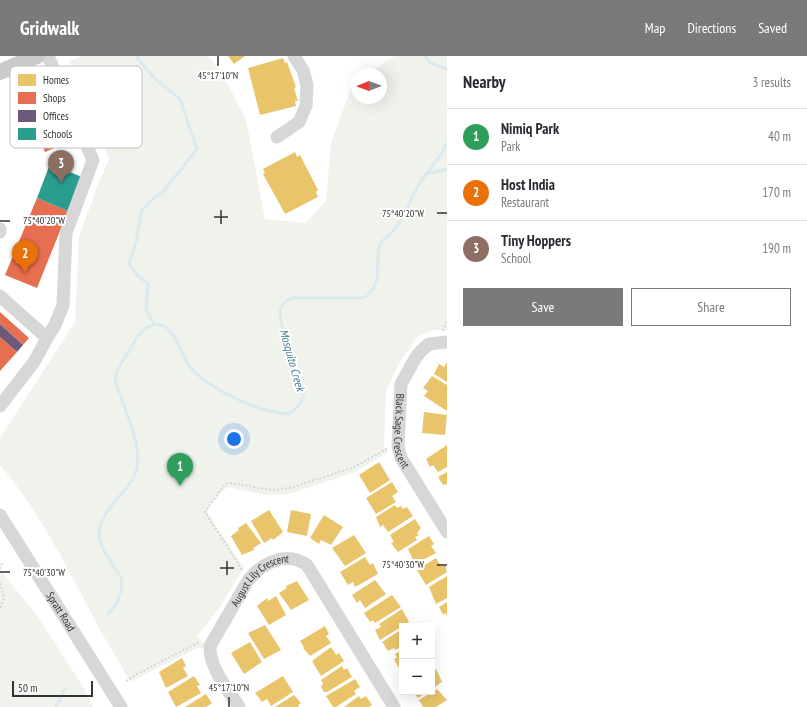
<!DOCTYPE html>
<meta charset="utf-8">
<style>
:root{--surface:#fff;--page:#f2f2f3;--text:#2b2b33;--muted:#7c7c81;--line:#e1e1e2;--accent:#7a7a7a}
body{margin:0;font-family:"PT Sans Narrow",sans-serif;background:var(--page);color:var(--text)}
.controls{position:absolute;right:12px;bottom:12px;display:grid;overflow:hidden;border-radius:0px;box-shadow:0 4px 16px #0002}
.controls button{width:36px;height:36px;display:grid;place-items:center;padding:0;border:0;border-bottom:1px solid var(--line);background:var(--surface);color:var(--text);font:20px sans-serif}
.compass{position:absolute;left:351px;top:12px;width:36px;height:36px;border-radius:50%;background:var(--surface);box-shadow:0 4px 16px #0002;rotate:269deg}
.scale{position:absolute;left:12px;bottom:10px;width:81px;box-sizing:border-box;padding-left:4px;border:2px solid #333;border-top:0;font-size:11px;line-height:14px;white-space:nowrap;color:#333;-webkit-text-stroke:3px #fff;paint-order:stroke}
.you{position:absolute;left:234px;top:383px;width:14px;height:14px;margin:-10px;border:3px solid #fff;border-radius:50%;background:#1a73e8;box-shadow:0 0 0 6px #1a73e833}
.badge{display:grid;place-items:center;width:26px;height:26px;border-radius:50%;background:var(--accent);color:#fff;font-size:13px;font-weight:700}
.pin{position:absolute;translate:-50% -33px;filter:drop-shadow(0 1px 2px #0008)}
.pin::after{content:'';position:absolute;top:21px;width:14px;height:12px;background:inherit;clip-path:polygon(0 0,100% 0,50% 100%)}
.list{margin:0;padding:0;list-style:none}
h2{display:flex;justify-content:space-between;align-items:center;height:52px;margin:0;padding:0 16px;font-size:17px}
h2 small{font-size:13px;font-weight:400;color:var(--muted)}
.list li{display:grid;grid-template-columns:26px 1fr auto;gap:12px;align-items:center;box-sizing:border-box;height:56px;padding:0 16px;border-top:1px solid var(--line)}
.list b{display:block;font-size:15px;white-space:nowrap}
.list p{margin:0;font-size:13px;white-space:nowrap;color:var(--muted)}
.list em{font-size:13px;font-style:normal;color:var(--muted)}
.actions{display:flex;gap:8px;padding:12px 16px}
.actions a{flex:1;padding:9px 0;border:1px solid var(--accent);border-radius:0px;text-align:center;font-size:14px;color:var(--accent)}
.actions .main{background:var(--accent);color:#fff}
.map{position:relative;flex:none;width:447px;height:651px;overflow:hidden}
header{display:flex;align-items:center;gap:24px;box-sizing:border-box;height:56px;padding:0 20px;background:var(--accent);color:#fff}
header strong{font-size:19px}
nav{display:flex;gap:22px;margin-inline-start:auto;font-size:14px}
main{display:flex}
aside{flex:1;background:var(--surface)}
.map>svg:first-child{display:block}
.green{fill:#f0f3ec}
.homes{fill:#e9c46a}
.shops{fill:#e76f51}
.offices{fill:#6d597a}
.schools{fill:#2a9d8f}
.lines{fill:none;stroke-linecap:round;stroke-linejoin:round}
.stream{stroke:#daeaef;stroke-width:3}
.path{stroke:#d5d5d5;stroke-width:2;stroke-dasharray:2 2;stroke-linecap:butt}
.minor{stroke:#d7d7d7;stroke-width:13}
.major{stroke:#cacaca;stroke-width:16}
.ticks{fill:none;stroke:#333;stroke-width:1.5}
.labels{text-anchor:middle;stroke-width:4;stroke-linejoin:round;paint-order:stroke}
.street-label{font-size:11px;fill:#333;stroke:#fff}
.water-label{font-size:12px;font-style:italic;fill:#447e91;stroke:#fff}
.key{fill:#fff;stroke:#c2c2c2;stroke-width:1}
.key-label{font-size:11px;fill:#333}
.ticks-label{font-size:10px;text-anchor:middle;fill:#333;stroke:#fff;stroke-width:4;stroke-linejoin:round;paint-order:stroke}
</style>
<header>
<strong>Gridwalk</strong>
<nav><a>Map</a><a>Directions</a><a>Saved</a></nav>
</header>
<main>
<div class="map">
<svg width="447" height="651" viewBox="0 0 447 651">
<rect width="100%" height="100%" fill="#fff"/>
<path class="green" d="M83,0H208L222,18L246,63L265,163L306,167L326,145L331,87L353,27L357,25V42H381V18H367L395,0H447V274H433L417,281L400,306L386,335L384,390L387,397L353,417L289,438L266,439L229,431C219,435 211,447 207,456L244,512L218,554L197,580L204,588L202,593L197,592L130,626C120,606 107,588 97,568C68,513 40,456 0,409V382L75,266L79,181L97,131L109,103L69,5Z
M0,514L36,558L85,634L93,651H0Z"/>
<path class="homes" d="M228,0H245L234,8Z
M283,2L285,7L287,6L296,31L294,32L298,45H295L296,50L260,59L248,12Z
M295,96L297,101L300,99L318,134L316,136L318,141L285,158L263,118L265,117L263,113Z
M447,306V326L434,318L439,308L444,311Z
M432,320L447,329V355L424,340L428,335L423,332Z
M424,356L447,359L445,379L422,377Z
M447,389V411L438,416L433,409L430,411L426,403Z
M379,406L390,424L370,437L359,419Z
M447,416V429L446,428L443,429L438,421Z
M392,426L398,436L392,440L396,446L376,458L366,442Z
M395,449L397,452L401,450L403,453L407,451L413,460L388,476L383,469L380,471L376,461Z
M269,454L283,476L273,484L272,482L264,487L251,465Z
M291,454L311,458L307,480L287,476Z
M324,459L343,471L331,489L321,484L319,488L310,482Z
M415,463L421,472L417,477L419,479L415,481L417,484L398,496L391,487L394,486L390,479Z
M246,467L261,487L253,492L254,494L242,499L231,480L239,474L238,472Z
M354,479L366,497L345,510L332,492Z
M429,480L434,488L431,490L436,497L415,508L408,493Z
M365,501L370,509L373,507L378,518L355,531L353,526L348,529L340,516Z
M436,502L440,509L443,510L445,509L447,516L426,529L417,514Z
M447,520V542L436,548L429,531Z
M375,524L386,538L365,552L360,544L357,547L352,539Z
M297,525L309,544L291,554L279,537L287,532L286,530Z
M392,539L401,551L375,567L373,564L370,566L364,557Z
M276,540L286,559L269,569L257,550L267,542L268,545Z
M447,546V560L445,557L443,559L439,551Z
M402,553L409,566L380,584L375,574L381,571L379,568Z
M265,569L281,594L264,603L248,577Z
M325,570L329,578L326,580L331,587L310,600L303,592L304,591L300,585Z
M402,573V590L395,594L394,592L388,595L382,586Z
M250,586L262,606L244,618L231,597Z
M331,591L336,599L339,597L344,605L321,620L312,605Z
M402,594V610L399,612L394,603L397,602L395,598Z
M182,602L186,610L183,612L188,620L166,632L159,616Z
M342,610L344,614L347,612L352,621L327,636H324L321,631L323,627L321,624Z
M436,613L442,626L432,633V615Z
M194,620L200,629L197,630L201,637L176,651L168,636Z
M283,620L293,636L271,650L267,643L262,646L255,637Z
M355,623L360,631L354,635L356,638L336,651H333L326,640Z
M437,633L447,644L436,651H423L419,644Z
M413,636H427L418,642Z
M206,638L212,647L206,651H185Z
M294,639L301,647L298,649L299,651H275Z
M359,640L361,643L366,640L372,649L369,651H344Z"/>
<path class="shops" d="M55,33L76,83L45,96L24,47Z
M37,142L68,155L37,232L5,219Z
M0,256L29,282L23,289L0,268Z
M0,281L17,296L0,315Z"/>
<path class="offices" d="M0,268L23,289L17,296L0,281Z"/>
<path class="schools" d="M50,108L82,121L68,155L37,142Z"/>
<g class="lines">
<path class="stream" d="M138,0V3L155,23L180,43L197,93L163,136L149,146L141,156L136,187L129,207L137,219L148,228L146,254L154,268
M425,0L430,7L447,13
M426,118L447,113
M108,558C118,548 122,538 122,523C96,483 87,477 122,437C129,429 135,422 137,412C141,391 129,364 122,344C119,336 114,328 116,318C118,310 126,300 131,292C135,283 143,271 153,269C173,263 181,300 190,311C209,333 260,357 289,358L300,348L304,338C298,319 280,274 280,257C280,250 286,244 293,242H363C387,226 372,208 381,186C406,167 405,150 421,125C429,113 442,100 447,87
M56,651L65,633"/>
<path class="path" d="M443,275L447,265
M0,513L2,507
M242,514L205,456L225,428L231,427L272,434L290,432L352,412L387,393
M0,527L4,541L0,554
M126,625L137,618L199,586"/>
<g class="minor">
<path d="M277,81L299,66L306,50L307,29L303,14L294,0"/>
<path d="M0,173V176"/>
<path d="M0,240L47,282L34,306L0,350"/>
<path d="M47,282L55,269L63,249L66,177L93,104L48,0"/>
<path id="s1" d="M447,286L429,288L421,295L416,301L401,328L398,391L401,402L447,476"/>
<path id="s2" d="M0,459L121,651"/>
<path id="s3" d="M239,651C228,633 209,612 210,590L249,523C264,506 287,495 307,509L394,651"/>
</g>
<path class="major" d="M0,16L37,0"/>
</g>
<path class="ticks" d="M218,0V10M221,154V168M437,157H447M214,161H228M0,165H10M227,505V519M437,509H447M220,512H234M0,516H10M229,641V651"/>
<g class="labels">
<g class="street-label">
<text dy="4" stroke="none"><textPath href="#s1" startOffset="115">Black Sage Crescent</textPath></text>
<text dy="4" stroke="none"><textPath href="#s3" startOffset="154">August Lily Crescent</textPath></text>
<text dy="4" stroke="none"><textPath href="#s2" startOffset="114">Spratt Road</textPath></text>
</g>
<g class="water-label">
<text transform="translate(292 304) rotate(74)" y="4">Mosquito Creek</text>
</g>
</g>
<rect x="10" y="10" width="132" height="82" rx="6" class="key"/>
<rect x="18" y="18" width="18" height="12" fill="#e9c46a"/>
<rect x="18" y="36" width="18" height="12" fill="#e76f51"/>
<rect x="18" y="54" width="18" height="12" fill="#6d597a"/>
<rect x="18" y="72" width="18" height="12" fill="#2a9d8f"/>
<g class="key-label">
<text x="43" y="28">Homes</text>
<text x="43" y="46">Shops</text>
<text x="43" y="64">Offices</text>
<text x="43" y="82">Schools</text>
</g>
<g class="ticks-label">
<text x="218" y="23">45°17'10"N</text>
<text x="403" y="161">75°40'20"W</text>
<text x="44" y="168">75°40'20"W</text>
<text x="403" y="512">75°40'30"W</text>
<text x="44" y="520">75°40'30"W</text>
<text x="229" y="635">45°17'10"N</text>
</g>
</svg>
<div class="controls">
<button>+</button>
<button>−</button>
</div>
<svg class="compass" viewBox="-18 -18 36 36"><path d="M0-13l5 13h-10z" fill="#e53935"/><path d="M0 13l5-13h-10z" fill="#7c7c81"/></svg>
<div class="scale">50 m</div>
<div class="you"></div>
<div class="pin badge" style="left:180px;top:430px;background:#2e9e5b">1</div>
<div class="pin badge" style="left:25px;top:217px;background:#e8710a">2</div>
<div class="pin badge" style="left:61px;top:127px;background:#8d6e63">3</div>
</div>
<aside>
<h2>Nearby<small>3 results</small></h2>
<ul class="list">
<li><span class="badge" style="background:#2e9e5b">1</span><div><b>Nimiq Park</b><p>Park</p></div><em>40 m</em></li>
<li><span class="badge" style="background:#e8710a">2</span><div><b>Host India</b><p>Restaurant</p></div><em>170 m</em></li>
<li><span class="badge" style="background:#8d6e63">3</span><div><b>Tiny Hoppers</b><p>School</p></div><em>190 m</em></li>
</ul>
<div class="actions"><a class="main">Save</a><a>Share</a></div>
</aside>
</main>
